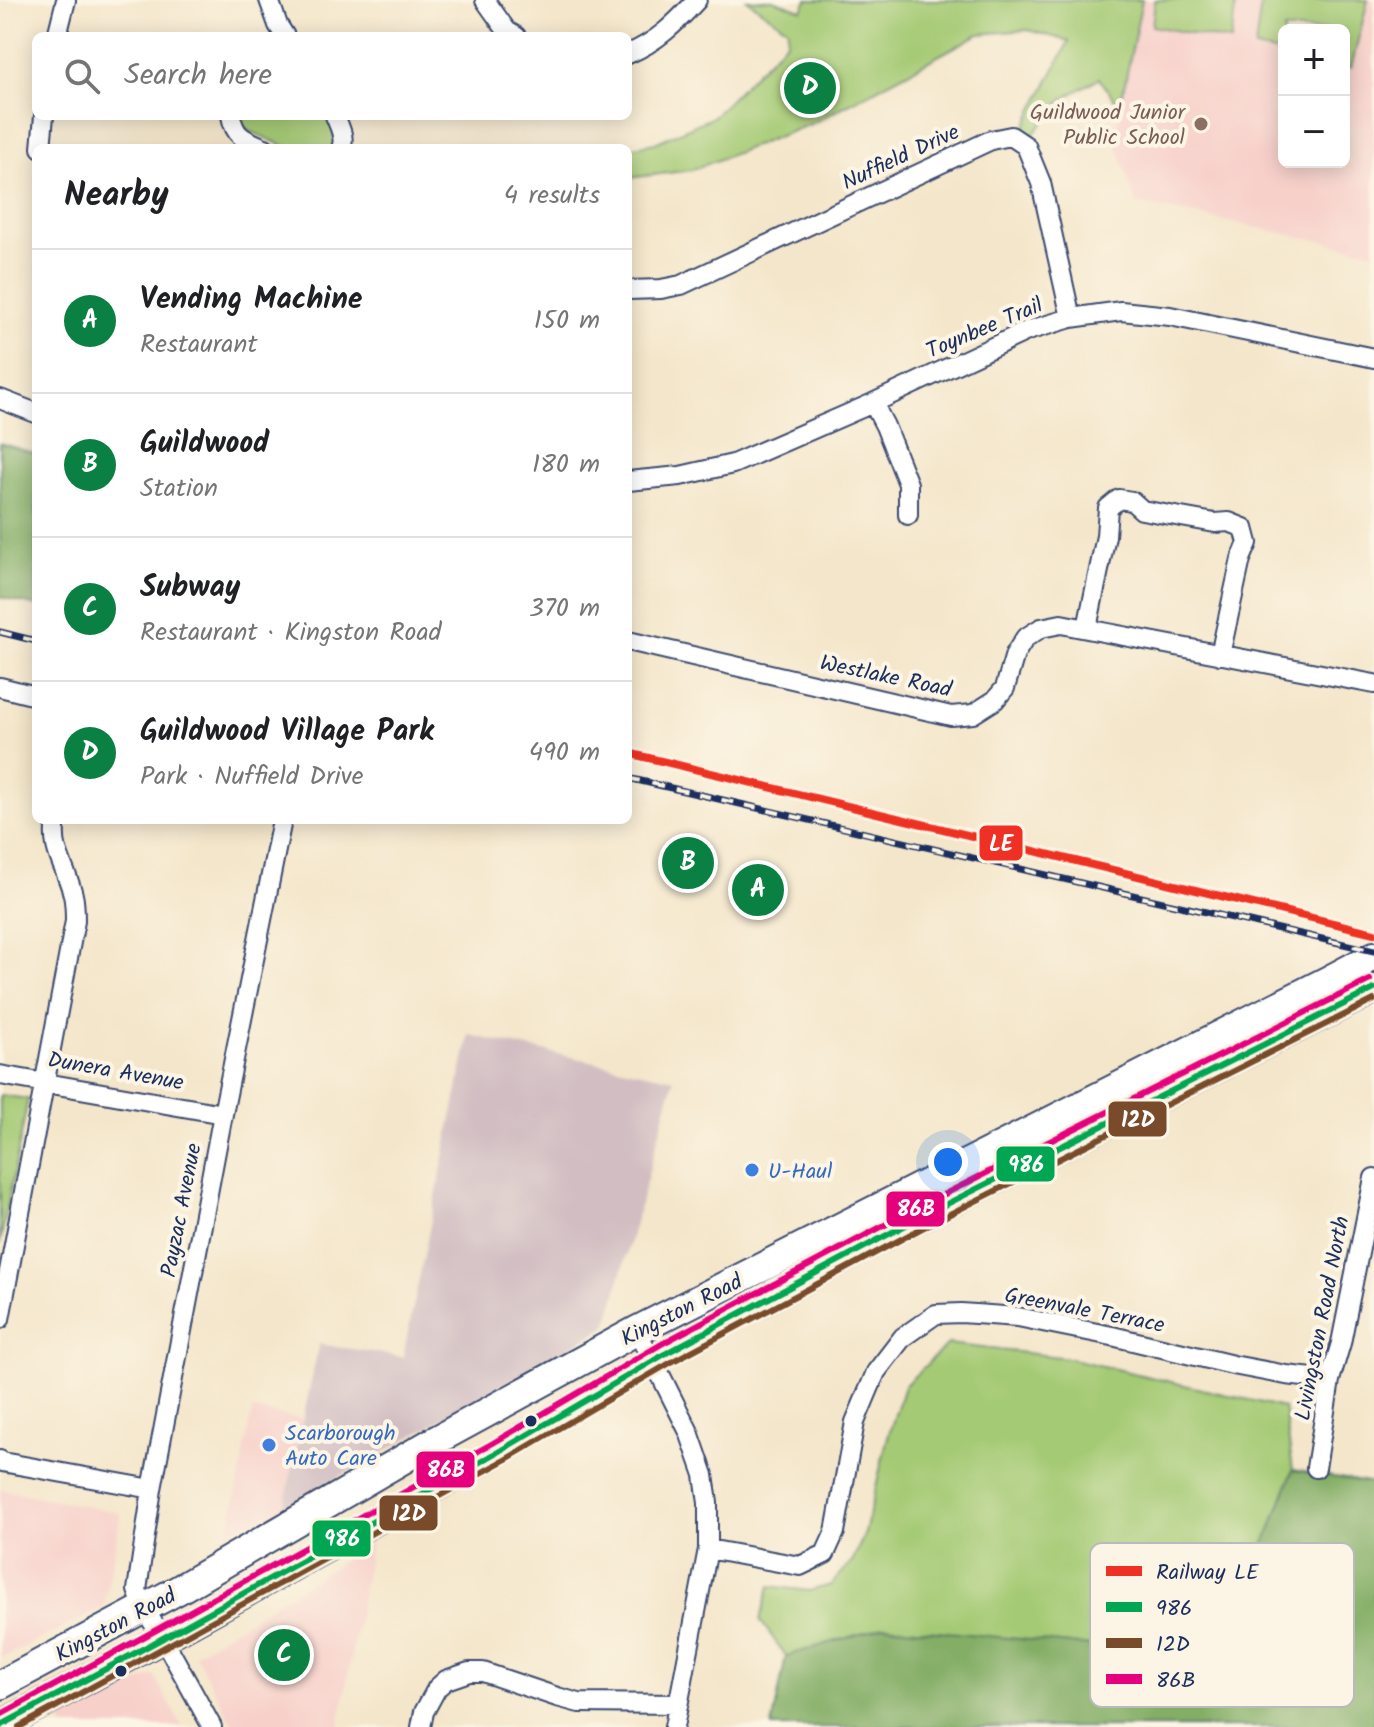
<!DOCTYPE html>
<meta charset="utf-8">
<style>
:root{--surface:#fff;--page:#f6f6f6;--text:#202124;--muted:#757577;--line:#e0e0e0;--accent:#0b8043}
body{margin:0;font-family:Kalam,sans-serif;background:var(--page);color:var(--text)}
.controls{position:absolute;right:24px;top:24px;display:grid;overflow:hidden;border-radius:12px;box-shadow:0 4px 20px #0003}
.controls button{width:72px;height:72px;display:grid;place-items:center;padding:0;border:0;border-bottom:2px solid var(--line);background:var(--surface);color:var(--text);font:40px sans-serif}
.you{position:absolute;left:948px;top:1162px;width:28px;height:28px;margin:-20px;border:6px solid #fff;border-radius:50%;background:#1a73e8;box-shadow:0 0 0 12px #1a73e833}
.badge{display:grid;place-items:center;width:52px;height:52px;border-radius:50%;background:var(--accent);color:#fff;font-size:26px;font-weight:700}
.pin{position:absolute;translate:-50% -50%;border:4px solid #fff;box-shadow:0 2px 8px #0006}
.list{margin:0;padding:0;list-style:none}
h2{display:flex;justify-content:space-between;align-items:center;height:104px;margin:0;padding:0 32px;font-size:34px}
h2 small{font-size:26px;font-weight:400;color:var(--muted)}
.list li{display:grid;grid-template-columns:52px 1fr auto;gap:24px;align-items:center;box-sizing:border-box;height:144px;padding:0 32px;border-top:2px solid var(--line)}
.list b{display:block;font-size:30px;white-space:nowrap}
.list p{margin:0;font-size:26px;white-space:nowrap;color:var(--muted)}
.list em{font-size:26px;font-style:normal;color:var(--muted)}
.icon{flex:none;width:44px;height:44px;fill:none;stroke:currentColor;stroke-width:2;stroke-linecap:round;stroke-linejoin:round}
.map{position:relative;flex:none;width:1374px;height:1727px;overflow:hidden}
.search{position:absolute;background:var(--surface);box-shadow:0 4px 20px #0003;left:32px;top:32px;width:600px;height:88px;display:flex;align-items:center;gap:20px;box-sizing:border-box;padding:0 28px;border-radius:12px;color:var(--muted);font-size:30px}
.panel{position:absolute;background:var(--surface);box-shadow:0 4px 20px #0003;left:32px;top:144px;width:600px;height:680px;border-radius:12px}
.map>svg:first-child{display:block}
.built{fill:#f7d0ca;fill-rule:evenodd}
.industrial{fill:#d2bec2}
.green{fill:#a5ca74;stroke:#607c69;stroke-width:2}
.forest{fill:#84ae66;stroke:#506e62;stroke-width:2}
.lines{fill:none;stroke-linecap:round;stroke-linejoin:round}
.minor-casing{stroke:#3c4a6e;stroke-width:22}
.primary-casing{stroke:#3c4a6e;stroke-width:32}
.minor{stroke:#fff;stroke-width:18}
.primary{stroke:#fff;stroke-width:28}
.rail-casing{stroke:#1b2f5e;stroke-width:7}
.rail{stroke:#fcf5e5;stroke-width:4;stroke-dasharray:12;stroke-linecap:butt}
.bus-1-casing{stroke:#fcf5e5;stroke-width:12}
.bus-2-casing{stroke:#fcf5e5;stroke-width:12}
.bus-3-casing{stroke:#fcf5e5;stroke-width:12}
.bus-1{stroke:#00a651;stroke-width:6}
.bus-2{stroke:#7a4b2a;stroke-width:6}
.bus-3{stroke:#e5007d;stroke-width:6}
.rail-1-casing{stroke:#fcf5e5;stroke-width:14}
.rail-1{stroke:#ee3124;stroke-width:8}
.education-dot{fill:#8d6e63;stroke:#fcf5e5;stroke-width:3}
.shop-dot{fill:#3f7fe0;stroke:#fcf5e5;stroke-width:3}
.bus-dot{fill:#1b2f5e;stroke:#fcf5e5;stroke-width:3}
.labels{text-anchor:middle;stroke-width:8;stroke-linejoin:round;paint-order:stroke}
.education-label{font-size:22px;fill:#785e54;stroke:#fcf5e5;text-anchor:end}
.street-label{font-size:22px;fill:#1b2f5e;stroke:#fcf5e5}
.shop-label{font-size:22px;fill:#366cbe;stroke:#fcf5e5;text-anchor:start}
.key{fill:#fcf5e5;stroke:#b8babc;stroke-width:2}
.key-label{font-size:22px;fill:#1b2f5e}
.line-badge{stroke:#fcf5e5;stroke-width:3}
.badge-label{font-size:22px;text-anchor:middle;font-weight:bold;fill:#fff}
</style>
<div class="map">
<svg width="1374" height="1727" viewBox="0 0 1374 1727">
<rect width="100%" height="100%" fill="#fcf5e5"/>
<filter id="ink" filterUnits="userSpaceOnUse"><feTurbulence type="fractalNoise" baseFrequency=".0125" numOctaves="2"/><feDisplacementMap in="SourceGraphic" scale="16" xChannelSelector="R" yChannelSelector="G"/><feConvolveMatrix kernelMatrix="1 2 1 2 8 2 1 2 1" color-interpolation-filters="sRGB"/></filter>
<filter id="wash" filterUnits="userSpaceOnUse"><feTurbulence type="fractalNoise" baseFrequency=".006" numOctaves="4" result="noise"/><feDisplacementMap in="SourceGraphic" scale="32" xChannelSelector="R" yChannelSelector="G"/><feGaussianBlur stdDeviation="1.8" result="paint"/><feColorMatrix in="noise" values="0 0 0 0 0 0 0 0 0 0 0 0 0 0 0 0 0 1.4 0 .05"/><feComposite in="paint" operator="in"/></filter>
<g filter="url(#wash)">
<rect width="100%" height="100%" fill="#f4e6ca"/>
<path class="built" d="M1139,0H1374V252L1136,203L1115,140ZM1284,30H1344V162H1284Z
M252,1410L303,1419L284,1508L229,1532Z
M0,1489L121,1513L104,1607L8,1655L0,1657Z
M371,1543L339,1727H234L195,1654Z
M154,1675L182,1727H64L60,1718Z"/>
<path class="industrial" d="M469,1035L674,1079L607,1326L284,1508L319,1344L403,1357Z"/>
<path class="green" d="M747,0H773L802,10L807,0H1142L1120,107L1099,78L1063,99L1026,143L1020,136L1069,41L1028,30L979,34L813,123L692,170L628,178V148L655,143L713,117L787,41L788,29Z
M1155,0H1236L1231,41L1152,26Z
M1264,0H1368L1351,68L1344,66V30H1284V54L1255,48L1261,4Z
M239,116H329L337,128L333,148H289L245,129L239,121Z
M0,1095L28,1099L0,1244Z
M948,1344L1068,1358L1284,1408L1293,1470L1374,1484V1727H772L786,1656L760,1620L770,1586L809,1591L831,1585L853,1560L865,1533L887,1440L904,1386Z"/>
<path class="forest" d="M0,443L36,454V606L0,597Z
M1293,1470L1374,1484V1727H772L786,1656L886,1626L1134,1650L1250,1582Z"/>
</g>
<g filter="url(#ink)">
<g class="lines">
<defs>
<path id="minor" d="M269,0L278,25L285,36
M485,0L507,31L516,36
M57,36L66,0
M628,54C657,42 676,23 697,0
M231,116C235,138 246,140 265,148
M335,116C339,126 346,138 341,148
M41,148L44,116
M628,290L661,289L681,285L991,140L1011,136L1026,146L1041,183L1071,318
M0,399L36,413
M873,403L885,426L908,484V515
M628,481L680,476L733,464L873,403L1027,331L1071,318L1121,311L1170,316L1374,358
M1087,628L1106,536L1108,508L1119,499L1132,501L1142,510L1215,523L1229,522L1244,528L1248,543L1241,559L1220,655
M628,641L951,716L973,714L995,700L1005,688L1015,654L1025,638L1041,628L1061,624L1374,684
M0,687L36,696
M0,1075L223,1114
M0,1319L75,921C75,912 75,903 73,895C67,868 50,851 56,820
M636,1331L653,1360L689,1432L704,1475L708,1503V1549L674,1727
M0,1460L2,1462L152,1489
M1316,1468L1330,1380L1341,1343L1374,1178
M708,1549L800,1566L825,1554L835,1532L855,1422L876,1372L903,1337L936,1314L961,1313L1018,1317L1112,1336L1233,1365L1286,1375L1330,1380
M212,1727L163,1638L144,1609L137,1590L152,1489L223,1114L282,820
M421,1727L424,1712L437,1688L446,1680L469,1672H483L557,1697L579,1703L678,1704"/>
<path id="primary" d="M0,1685L178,1590L431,1443L636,1331L1329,980L1374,956
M0,1726L163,1638L498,1452L670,1351L917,1219L1374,989"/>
</defs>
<use href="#minor" class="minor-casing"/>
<use href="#primary" class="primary-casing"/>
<use href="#minor" class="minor"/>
<use href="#primary" class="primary"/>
<defs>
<path id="rail" d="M0,632L36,641
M628,778L1374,951"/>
</defs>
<use href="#rail" class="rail-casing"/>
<use href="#rail" class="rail"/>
<defs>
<path id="bus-1" d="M0,1726L163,1638L498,1452L670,1351L917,1219L1374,989"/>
<path id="bus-2" d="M19,1727L503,1461L675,1360L922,1228L1374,1000"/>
<path id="bus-3" d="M0,1715L158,1629L493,1443L665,1342L913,1210L1370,980"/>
</defs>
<use href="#bus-1" class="bus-1-casing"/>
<use href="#bus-2" class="bus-2-casing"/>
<use href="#bus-3" class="bus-3-casing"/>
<use href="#bus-1" class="bus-1"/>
<use href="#bus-2" class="bus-2"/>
<use href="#bus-3" class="bus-3"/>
<defs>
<path id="rail-1" d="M628,753L1374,933"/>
</defs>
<use href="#rail-1" class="rail-1-casing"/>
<use href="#rail-1" class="rail-1"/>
</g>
</g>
<circle class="education-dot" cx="1201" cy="124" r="8"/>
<g class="shop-dot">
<circle cx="752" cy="1170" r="8"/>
<circle cx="269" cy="1445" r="8"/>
</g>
<g class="bus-dot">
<circle cx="531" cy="1421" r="7"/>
<circle cx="121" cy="1671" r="7"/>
</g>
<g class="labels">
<g class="education-label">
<text x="1185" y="119">Guildwood Junior<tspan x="1185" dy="25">Public School</tspan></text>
</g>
<g class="street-label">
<text transform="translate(900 156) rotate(-25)" y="8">Nuffield Drive</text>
<text transform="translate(984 327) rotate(-23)" y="8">Toynbee Trail</text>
<text transform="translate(886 675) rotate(12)" y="8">Westlake Road</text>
<text transform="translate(116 1070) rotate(10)" y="8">Dunera Avenue</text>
<text transform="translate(180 1210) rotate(-79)" y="8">Payzac Avenue</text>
<text transform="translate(681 1309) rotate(-27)" y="8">Kingston Road</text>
<text transform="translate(1085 1309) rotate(11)" y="8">Greenvale Terrace</text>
<text transform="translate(1321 1318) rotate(-79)" y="8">Livingston Road North</text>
<text transform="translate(115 1624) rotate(-28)" y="8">Kingston Road</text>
</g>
<g class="shop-label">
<text x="768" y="1178">U-Haul</text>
<text x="285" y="1440">Scarborough<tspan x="285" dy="25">Auto Care</tspan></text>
</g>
</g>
<rect x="1090" y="1543" width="264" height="164" rx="12" class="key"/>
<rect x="1106" y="1566" width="36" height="10" fill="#ee3124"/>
<rect x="1106" y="1602" width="36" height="10" fill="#00a651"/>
<rect x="1106" y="1638" width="36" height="10" fill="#7a4b2a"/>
<rect x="1106" y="1674" width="36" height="10" fill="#e5007d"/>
<g class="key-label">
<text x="1156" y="1579">Railway LE</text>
<text x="1156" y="1615">986</text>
<text x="1156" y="1651">12D</text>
<text x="1156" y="1687">86B</text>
</g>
<g class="line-badge">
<rect x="978" y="824" width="46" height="38" rx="8" fill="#ee3124"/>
<rect x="1107" y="1100" width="61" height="38" rx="8" fill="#7a4b2a"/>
<rect x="995" y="1145" width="61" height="38" rx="8" fill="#00a651"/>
<rect x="885" y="1190" width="61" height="38" rx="8" fill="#e5007d"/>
<rect x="415" y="1450" width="61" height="39" rx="8" fill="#e5007d"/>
<rect x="378" y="1494" width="61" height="38" rx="8" fill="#7a4b2a"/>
<rect x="311" y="1519" width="61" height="39" rx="8" fill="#00a651"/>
</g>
<g class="badge-label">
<text x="1001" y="851">LE</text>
<text x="1138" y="1127">12D</text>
<text x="1026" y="1172">986</text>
<text x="916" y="1216">86B</text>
<text x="446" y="1477">86B</text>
<text x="409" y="1521">12D</text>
<text x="342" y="1546">986</text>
</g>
</svg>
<div class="controls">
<button>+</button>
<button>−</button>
</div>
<div class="you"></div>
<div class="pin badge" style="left:758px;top:890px">A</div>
<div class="pin badge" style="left:688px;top:863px">B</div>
<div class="pin badge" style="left:284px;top:1655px">C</div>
<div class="pin badge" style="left:810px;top:88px">D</div>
<div class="search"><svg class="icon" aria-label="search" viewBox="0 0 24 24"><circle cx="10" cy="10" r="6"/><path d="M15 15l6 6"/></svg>Search here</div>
<section class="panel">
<h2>Nearby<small>4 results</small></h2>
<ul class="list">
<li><span class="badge">A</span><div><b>Vending Machine</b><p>Restaurant</p></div><em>150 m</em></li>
<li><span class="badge">B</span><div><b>Guildwood</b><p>Station</p></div><em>180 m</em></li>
<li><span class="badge">C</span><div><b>Subway</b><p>Restaurant · Kingston Road</p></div><em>370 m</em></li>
<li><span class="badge">D</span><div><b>Guildwood Village Park</b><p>Park · Nuffield Drive</p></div><em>490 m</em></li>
</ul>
</section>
</div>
